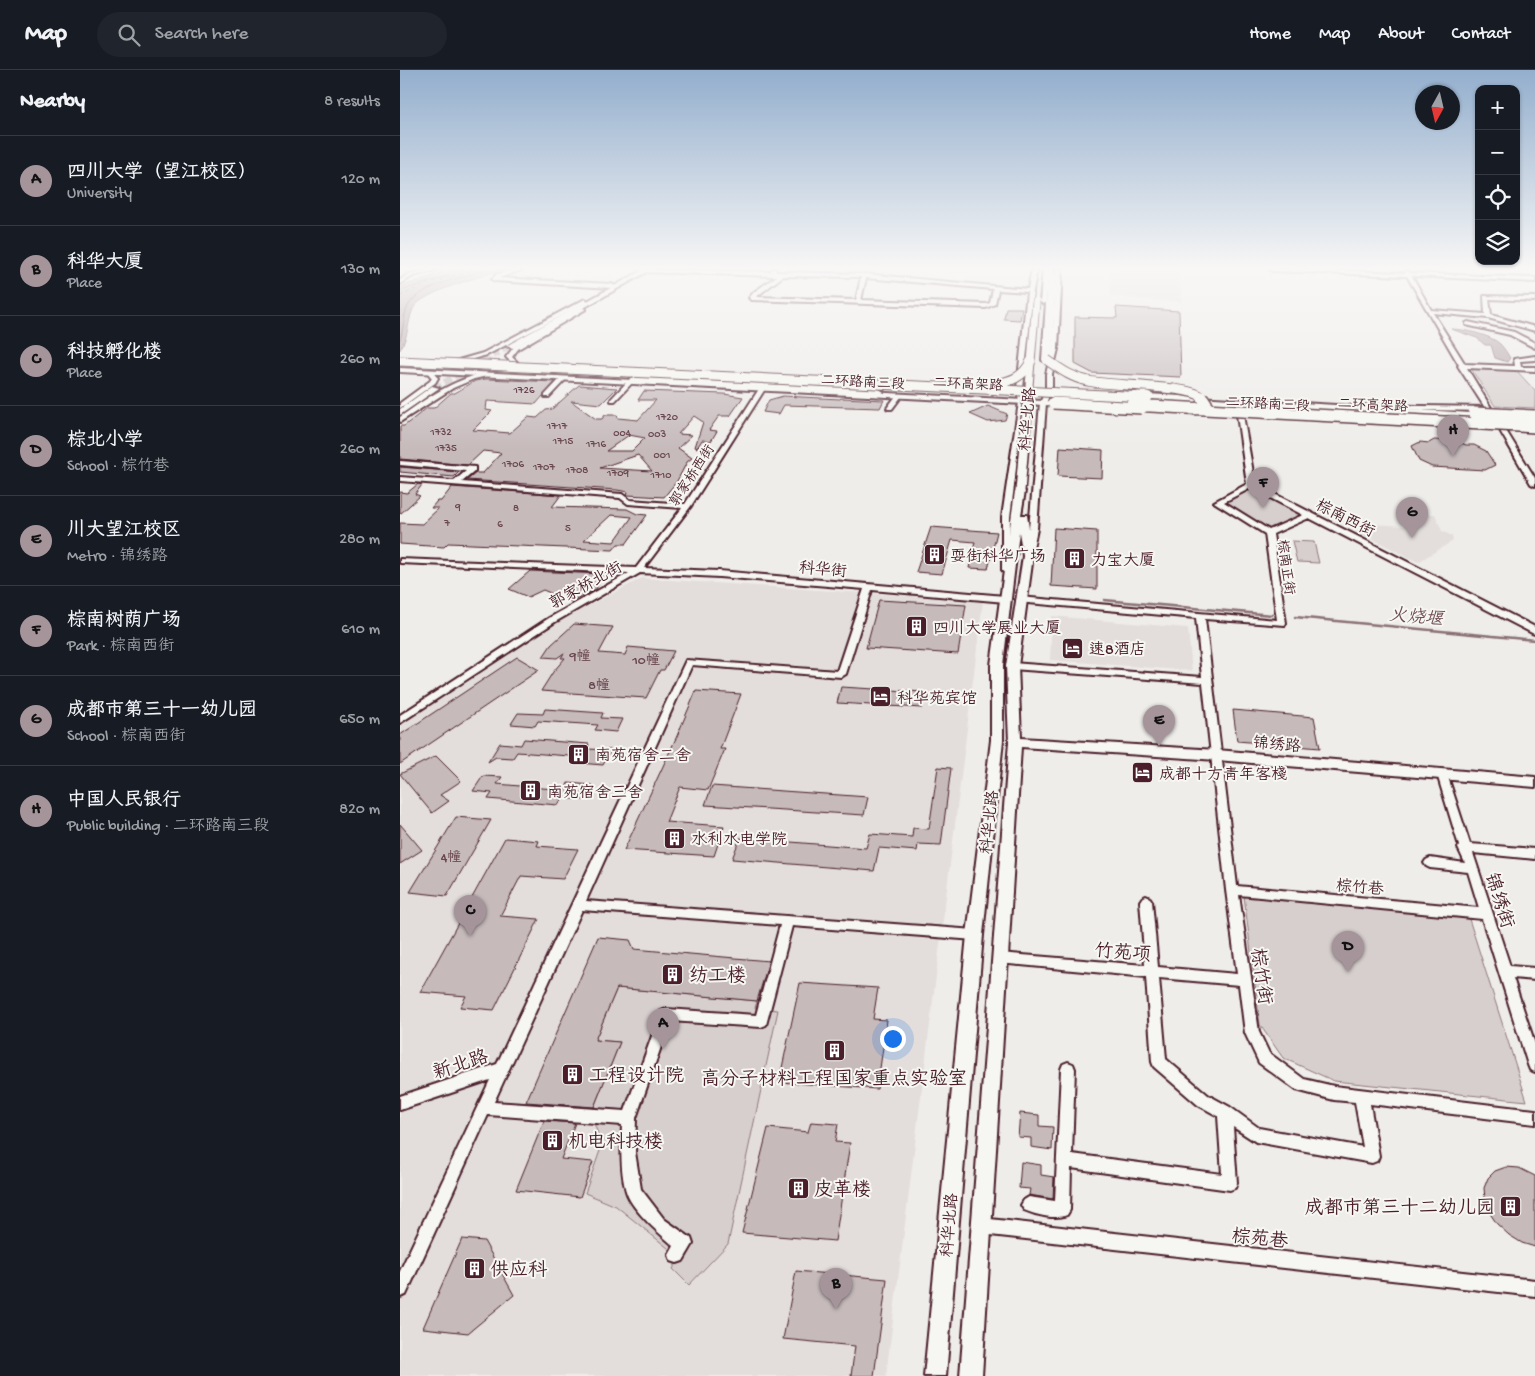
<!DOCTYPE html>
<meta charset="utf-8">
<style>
:root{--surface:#171b24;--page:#20242c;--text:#f1f3f6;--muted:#9ea1a6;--line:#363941;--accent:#a6949b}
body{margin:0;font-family:"Gochi Hand","LXGW WenKai TC",sans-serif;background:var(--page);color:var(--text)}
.controls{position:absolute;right:15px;top:15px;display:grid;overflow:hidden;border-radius:10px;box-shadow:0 1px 4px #0004}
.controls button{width:45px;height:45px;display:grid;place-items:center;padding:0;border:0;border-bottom:1px solid var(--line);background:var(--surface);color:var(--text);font:25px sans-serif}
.compass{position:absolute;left:1015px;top:15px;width:45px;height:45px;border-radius:50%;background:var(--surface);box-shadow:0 1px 4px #0004;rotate:188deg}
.you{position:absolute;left:492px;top:968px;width:18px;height:18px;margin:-12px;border:4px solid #fff;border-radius:50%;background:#1a73e8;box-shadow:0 0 0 8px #1a73e833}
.badge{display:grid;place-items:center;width:32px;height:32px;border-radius:50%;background:var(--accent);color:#111;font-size:16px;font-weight:700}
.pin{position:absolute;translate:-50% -41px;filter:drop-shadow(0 1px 2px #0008)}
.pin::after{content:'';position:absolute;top:26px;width:18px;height:15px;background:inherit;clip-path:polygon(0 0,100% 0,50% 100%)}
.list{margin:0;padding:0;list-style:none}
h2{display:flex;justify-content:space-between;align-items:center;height:65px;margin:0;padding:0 20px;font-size:21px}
h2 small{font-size:16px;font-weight:400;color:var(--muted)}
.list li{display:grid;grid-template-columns:32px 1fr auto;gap:15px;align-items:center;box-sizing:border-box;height:90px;padding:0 20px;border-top:1px solid var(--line)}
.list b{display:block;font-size:19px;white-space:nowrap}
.list p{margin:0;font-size:16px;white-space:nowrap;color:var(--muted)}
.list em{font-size:16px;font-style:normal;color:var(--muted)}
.icon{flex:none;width:28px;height:28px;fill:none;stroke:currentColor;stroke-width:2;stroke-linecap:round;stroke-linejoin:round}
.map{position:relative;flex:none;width:1135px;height:1306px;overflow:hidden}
header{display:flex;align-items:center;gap:30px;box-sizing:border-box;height:70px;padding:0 25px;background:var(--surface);border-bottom:1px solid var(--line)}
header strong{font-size:24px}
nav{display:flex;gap:28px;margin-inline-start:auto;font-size:18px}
.search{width:350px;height:45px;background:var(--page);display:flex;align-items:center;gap:12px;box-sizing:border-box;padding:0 18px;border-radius:28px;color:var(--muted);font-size:19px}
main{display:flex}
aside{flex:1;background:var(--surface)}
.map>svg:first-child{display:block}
.built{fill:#e3dedc}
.green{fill:#d7cfce;stroke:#90777c}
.water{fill:#b4a4a5;stroke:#8a6f74}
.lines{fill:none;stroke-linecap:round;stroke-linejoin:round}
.shore{stroke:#74545c;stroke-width:1}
.stream{stroke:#8a6f74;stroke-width:2.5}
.ferry{stroke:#6f4e56;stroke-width:1;stroke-dasharray:4 3;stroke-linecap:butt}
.building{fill:#c6babb;stroke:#4a1f2b;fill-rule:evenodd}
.major-tunnel{stroke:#cec4c4;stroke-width:7;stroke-dasharray:7 4;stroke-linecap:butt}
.minor-casing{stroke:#4a1f2b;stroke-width:4}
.major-casing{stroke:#4a1f2b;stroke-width:4}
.highway-casing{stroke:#4a1f2b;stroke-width:4}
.minor{fill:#f6f6f2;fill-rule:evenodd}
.major{fill:#f6f6f2;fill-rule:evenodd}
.highway{fill:#f6f6f2;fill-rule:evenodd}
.major-bridge-far1-casing{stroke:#4a1f2b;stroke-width:9;stroke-linecap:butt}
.major-bridge-casing{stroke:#4a1f2b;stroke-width:12;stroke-linecap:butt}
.highway-bridge-far1-casing{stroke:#4a1f2b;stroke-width:11;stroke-linecap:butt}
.highway-bridge-casing{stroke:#4a1f2b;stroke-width:14;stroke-linecap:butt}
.major-bridge-far1{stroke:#f6f6f2;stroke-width:7}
.major-bridge{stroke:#f6f6f2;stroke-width:9}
.highway-bridge-far1{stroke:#f6f6f2;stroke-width:9}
.highway-bridge{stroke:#f6f6f2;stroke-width:11}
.labels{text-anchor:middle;stroke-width:4;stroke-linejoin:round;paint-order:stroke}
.far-number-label{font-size:11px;fill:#69464f}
.far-street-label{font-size:14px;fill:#4a1f2b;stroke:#f6f6f2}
.number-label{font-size:14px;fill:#69464f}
.street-label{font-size:16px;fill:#4a1f2b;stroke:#f6f6f2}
.poi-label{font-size:16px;fill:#4a1f2b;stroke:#f6f6f2;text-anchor:start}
.water-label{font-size:18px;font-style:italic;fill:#6f4e56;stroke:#f6f6f2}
.near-street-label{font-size:19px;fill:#4a1f2b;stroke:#f6f6f2}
.near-poi-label{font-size:19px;fill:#4a1f2b;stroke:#f6f6f2;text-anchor:start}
</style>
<header>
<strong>Map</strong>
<div class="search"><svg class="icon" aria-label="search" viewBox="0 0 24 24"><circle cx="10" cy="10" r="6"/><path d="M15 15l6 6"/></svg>Search here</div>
<nav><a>Home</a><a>Map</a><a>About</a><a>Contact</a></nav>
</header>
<main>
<aside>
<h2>Nearby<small>8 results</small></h2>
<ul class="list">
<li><span class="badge">A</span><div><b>四川大学（望江校区）</b><p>University</p></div><em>120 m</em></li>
<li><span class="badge">B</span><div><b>科华大厦</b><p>Place</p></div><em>130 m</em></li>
<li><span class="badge">C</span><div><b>科技孵化楼</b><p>Place</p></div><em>260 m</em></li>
<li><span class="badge">D</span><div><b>棕北小学</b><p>School · 棕竹巷</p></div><em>260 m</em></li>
<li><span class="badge">E</span><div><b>川大望江校区</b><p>Metro · 锦绣路</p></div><em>280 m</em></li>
<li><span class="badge">F</span><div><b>棕南树荫广场</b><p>Park · 棕南西街</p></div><em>610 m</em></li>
<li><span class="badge">G</span><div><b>成都市第三十一幼儿园</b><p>School · 棕南西街</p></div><em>650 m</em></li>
<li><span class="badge">H</span><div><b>中国人民银行</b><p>Public building · 二环路南三段</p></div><em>820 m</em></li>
</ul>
</aside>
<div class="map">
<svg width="1135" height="1306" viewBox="0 0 1135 1306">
<rect width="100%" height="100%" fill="#efedea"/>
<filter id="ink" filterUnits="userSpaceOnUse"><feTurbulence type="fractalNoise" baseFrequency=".02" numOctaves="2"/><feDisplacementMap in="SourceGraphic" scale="10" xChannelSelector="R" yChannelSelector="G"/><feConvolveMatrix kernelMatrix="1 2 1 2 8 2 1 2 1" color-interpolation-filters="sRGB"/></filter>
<g filter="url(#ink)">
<path class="built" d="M709,199H779L782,232L746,230L711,226Z
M1001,443L1035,444L1042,461L1052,466L1053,471L1018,492L955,460V453L1005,456Z
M242,508L583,531L486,1306H0V653L161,550Z
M652,546L788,558L792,601L650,590Z"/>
<path class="green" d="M1070,297L1117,301L1135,321V338L1095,336Z
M851,415L910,445L869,463L818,432Z
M892,471L914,472L919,493L897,492Z
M844,826L1068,846L1127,1031L934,1011L883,988L860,955Z
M217,918L357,931L355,938L378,940L328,1174L289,1215L273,1199L279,1187L216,1136L185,1123L202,1075L191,1045L220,972L195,970Z"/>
<path class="water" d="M52,199H105C87,204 19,223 13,239C7,254 9,265 0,280V217Z
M1051,259C1063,259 1091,265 1100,274C1104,278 1107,283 1110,288L1107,292L1095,288L1091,275H1085L1077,268Z"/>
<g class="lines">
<path class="shore" d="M0,221L47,206L51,199
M0,270C4,259 3,246 8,236C18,216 68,206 88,199"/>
<path class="stream" d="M704,530L872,545
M895,547L1135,570"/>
<path class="ferry" d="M0,226L26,214L77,199"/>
</g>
<path class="building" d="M716,237L779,241L781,307L692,303L675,294V247L717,248Z
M606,238H622L620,250L604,249Z
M86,309L155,312L136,334L87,331L86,340L92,341L73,360L110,363L128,347L137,348L146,340L152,339L179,315L217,318L201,334L171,331L196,349H202L205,345H217L218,348L238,350L256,330H238L244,321L324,324L343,327L330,346H319L309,360L317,361L311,371L302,370L297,378L295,377L303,352L294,346L278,364L292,365L278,378L292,388L287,392L277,411L264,427L227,425L228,422L217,420L67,410L76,403H83L101,383L83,381L68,395L0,389V356H4L27,338H34L51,323H55L75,311ZM229,365L245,368L232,381H206ZM238,385L252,401L200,398L223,390Z
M383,326L440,329L441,328L484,330L480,338L384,335L379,344L363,342L369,330Z
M588,336L607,344L605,350L588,352L570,344Z
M1034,370L1057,371L1066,375H1074L1086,381L1095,395L1085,400L1032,397L1019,391L1012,376L1020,372L1029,373Z
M660,377L703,380L702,408L658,406Z
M0,397L59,402L54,407L0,402Z
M18,414L22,415L15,424L20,426L0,444V422L7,423Z
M52,417L161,425L152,437L227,439L237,444L247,445L226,474H218L213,480L48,473L44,477L0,474V453L22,454L39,438H31L37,431H41ZM211,445L232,447L214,472L184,470Z
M531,457L597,462L588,499L569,498L575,472L552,470L542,504L516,502Z
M654,458L697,461V519L651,516Z
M130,501L204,504L196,519L172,532L143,520L128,527L109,519Z
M479,530L566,535L558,584L466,578Z
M174,554L213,557L199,583L225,585L228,577L274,581L264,600H260L246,628L141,621L153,602L165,588H161L164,583L157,588L143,587L151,575Z
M117,587L139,600L0,694V665Z
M441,617L524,622L522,638L437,633Z
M296,621L341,624L320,679H325L308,720L280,717L266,752L324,756L314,786L224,780L277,666Z
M145,639L203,643L201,648L222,649L216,662L195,660L198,655L138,651L135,656L111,654L118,643L143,644Z
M833,640L914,647L920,678L837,671Z
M124,669L189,674L187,679L211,680L203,695L179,693L182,687L117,682L113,688L96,687L88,692L100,673L121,675Z
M36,686L61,711L40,725L49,731L32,743L0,704Z
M538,697L551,698L541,775L518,774L517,781L479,778L474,801L332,789L340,768L466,778L470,764L512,767L513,758L529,759Z
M83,706L102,707L97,714L165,720L168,713L192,715L184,730L162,728L158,735L88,729L92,723L73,721Z
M312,716L468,727L464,745L305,735Z
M56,747L91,750L47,826L10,822Z
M0,754L22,780L0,794Z
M105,768L139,771L137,776L178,779L163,809L121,806L100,846L139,849L94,940L60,937L66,926L20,922Z
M198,867L230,870L234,879L369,891L357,931L217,918L195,970L220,972L194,1037L126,1032Z
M400,913L478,918L473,949L487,950L477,1019L379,1012Z
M620,1043L639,1045V1056L653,1057L652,1080L631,1077V1068L618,1067Z
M144,1051L175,1053L161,1089L193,1092L180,1127L116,1120Z
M411,1052L438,1054L435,1072L450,1073L435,1171L342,1163L368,1058L408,1062Z
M621,1092L641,1095V1105L654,1107L653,1129L629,1125L630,1119L619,1118Z
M1106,1097L1119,1098L1135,1106V1177L1122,1173L1109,1165L1097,1154L1089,1142L1085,1129L1084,1118L1088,1108L1095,1101Z
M62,1169L84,1171L114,1225L68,1263L23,1258Z
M396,1201L487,1209L474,1306H451L455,1276L383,1269Z"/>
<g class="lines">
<path class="major-tunnel" d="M35,318L110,276"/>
<defs>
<path id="minor" d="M32,199H40L13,206L0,214V210L9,204Z
M117,199H124L99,208L212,214L215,216L212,218L95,211L92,209L97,204Z
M239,199L370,202L372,199H376L375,201L378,202L464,204L628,219L632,199H637L633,221L623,318L625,332L610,447L609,502L606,503L602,500V447L619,332L617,318L627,222L598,220L595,234L586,238L352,230L349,228L354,222L377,206L241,202ZM383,206L461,207L456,230L356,227ZM466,208L593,219L590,233L586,234L461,230Z
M656,199H662L658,279L652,304V319L646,333L637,459L632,483L628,485L624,483L629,459L640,333L646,319V304L652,279Z
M869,199H897L1005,203L1007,200L1010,203L1135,208V212L1012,206L1031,240L1085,244L1084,226L1135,227V231L1089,229L1091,245L1135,257V261L1088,248L1033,243L1065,294L1115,296L1114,289L1135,286V290L1120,291L1121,297H1135V301L1067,298L1096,346L1091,347L1058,296L1059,295L1007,206L872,201Z
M185,229L188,231L187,232L87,285L58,293L55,291L83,283Z
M181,238L186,239L118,279L112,287L118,293V295H114L106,287L114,277Z
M1068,252L1114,262L1135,273V278L1110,265L1066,255V253Z
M30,300L38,308L35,313L0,338V333L30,311L32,308L27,302Z
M85,303L87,304V306L74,309L53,318L0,352V347C27,328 52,310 85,303Z
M161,308L166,309L149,327H145V325Z
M227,312L232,313L215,331H211V329Z
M362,317L365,319L291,436L244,498L319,501L605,526L609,529L605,532L472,520L446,604L441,607L292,595L186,831L575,860L579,861L581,865L579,869L575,870L392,856L366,955L361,957L270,951L236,1048L235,1082L241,1119L264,1149L291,1168L293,1174L283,1191L277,1193L271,1191L269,1185L274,1176C260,1164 234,1142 227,1124C220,1105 221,1075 222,1055L88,1045L6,1225L0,1227V1201L90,1010L0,1040V1026L97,994L286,590L437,601L464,519L319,507L240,503L155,552L0,653V645L149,548L229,503L0,493V489L236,498L282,438L228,434L220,428L0,411V407L54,411L66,401L0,395V391L75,397V401L62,412L222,424L230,430L285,434L359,319ZM182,840L380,855L356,945L266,939L261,941L225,1041L94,1032Z
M496,326L501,327L492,339H488L487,338Z
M840,343L843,345L855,414L1135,557V564L1132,563L909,448L873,464L886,553L885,555L805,549L837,816L1079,838L1068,802L1030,798L1026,796L1024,793L1026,790L1030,788L1065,793L1058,778L1059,776L1037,704L1038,701H1046L1047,704L1070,774L1135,779V789L1073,783L1110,896L1135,898V910L1113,908L1135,974V1002L1130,1000L1128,995L1082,849L839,825L859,962L869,983L904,1009L934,1016L1135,1040V1054L970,1034L979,1086L977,1091L972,1093L856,1072L833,1057L837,1113L835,1118L830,1120L671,1098L670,1140L667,1145C656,1150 635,1145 624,1140L621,1135L624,1130L629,1127L655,1131L661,999L663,994L668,992L673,994L675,999L672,1084L822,1104L818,1046L798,1035L754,997L752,992L746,907L599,893L595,892L593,888L595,884L599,883L745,895L740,831L742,828L746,826L750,828L752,831L758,897L837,904L826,820L803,613L612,599L607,596L612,593L802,607L796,548L617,532L616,530L620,527L877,550L865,464L814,432L847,414L837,345ZM851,418L903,445L869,460L824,432ZM759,908L839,915L845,963L859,993L896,1020L934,1030L955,1032L963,1077L859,1058L830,1037L808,1025L766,989Z
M1102,357L1105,359L1135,408V416L1131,414L1099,359Z
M581,1148L1135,1210V1226L581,1164L576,1161L573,1156L576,1151Z"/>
<path id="major" d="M245,199H252L113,278L106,276Z
M643,199H649L646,232L643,234L640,232Z
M0,298L663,332L667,334L663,336L0,302Z
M32,316L39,318L0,345V339Z
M957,335L1088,337L1092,339L1088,341L960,339L956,337Z
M620,418L625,421L621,445H627L633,486L618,596L621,668L817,680L1135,707V717L817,690L621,677L582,1306H560L609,672L606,596L623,486L619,462L603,595V670L583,865L546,1306H524L567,865L591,670V595L615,421Z"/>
<path id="highway" d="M647,199H653L656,204L652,290L647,293L642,290L648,204Z
M234,306L479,319L484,322L479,325L231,311L229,309Z
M747,324L1089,344L1094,347L1089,350L744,329L742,327Z"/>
</defs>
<use href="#minor" class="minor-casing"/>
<use href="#major" class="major-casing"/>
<use href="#highway" class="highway-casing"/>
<use href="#minor" class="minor"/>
<use href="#major" class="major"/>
<use href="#highway" class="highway"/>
<defs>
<path id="major-bridge-far1" d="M628,328L636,232"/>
<path id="major-bridge" d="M620,421L628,327"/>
<path id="highway-bridge-far1" d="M647,290C660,299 672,308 688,311C709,316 793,315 803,328
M0,291L747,327
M593,315C611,311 623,308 631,291"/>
<path id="highway-bridge" d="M738,327H747
M653,333L742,338
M732,335L1135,357
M792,339L801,338L806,333L802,327
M1074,343L1135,346"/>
</defs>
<use href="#major-bridge-far1" class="major-bridge-far1-casing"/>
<use href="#major-bridge" class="major-bridge-casing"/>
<use href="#highway-bridge-far1" class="highway-bridge-far1-casing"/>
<use href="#highway-bridge" class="highway-bridge-casing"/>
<use href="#major-bridge-far1" class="major-bridge-far1"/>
<use href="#major-bridge" class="major-bridge"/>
<use href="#highway-bridge-far1" class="highway-bridge-far1"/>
<use href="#highway-bridge" class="highway-bridge"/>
</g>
</g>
<linearGradient id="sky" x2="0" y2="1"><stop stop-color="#93aecd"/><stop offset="0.52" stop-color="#f8f7f6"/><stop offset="1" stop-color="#f8f7f6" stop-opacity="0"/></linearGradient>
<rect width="1135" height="381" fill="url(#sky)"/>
<defs>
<symbol id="building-square" viewBox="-11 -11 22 22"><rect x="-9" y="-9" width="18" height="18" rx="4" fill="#4a1f2b" stroke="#f6f6f2"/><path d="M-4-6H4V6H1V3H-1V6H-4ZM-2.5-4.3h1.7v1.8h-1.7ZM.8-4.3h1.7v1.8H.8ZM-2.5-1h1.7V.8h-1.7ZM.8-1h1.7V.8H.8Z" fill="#fff"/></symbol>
<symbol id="hotel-square" viewBox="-11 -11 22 22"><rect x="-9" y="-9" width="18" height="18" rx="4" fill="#4a1f2b" stroke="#f6f6f2"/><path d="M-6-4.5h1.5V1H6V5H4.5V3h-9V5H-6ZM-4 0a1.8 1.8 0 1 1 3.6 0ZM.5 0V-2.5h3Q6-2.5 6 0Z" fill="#fff"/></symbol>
</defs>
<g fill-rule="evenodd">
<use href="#building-square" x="522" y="472" width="25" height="25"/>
<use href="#building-square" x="662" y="476" width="25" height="25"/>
<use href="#building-square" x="504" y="544" width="25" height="25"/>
<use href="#hotel-square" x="660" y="566" width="25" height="25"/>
<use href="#hotel-square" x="468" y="614" width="25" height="25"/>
<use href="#building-square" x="166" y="672" width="25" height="25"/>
<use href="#hotel-square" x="730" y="690" width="25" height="25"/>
<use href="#building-square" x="118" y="708" width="25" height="25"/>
<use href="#building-square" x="262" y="756" width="25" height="25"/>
<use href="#building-square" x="260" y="892" width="25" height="25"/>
<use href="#building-square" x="422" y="968" width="25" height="25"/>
<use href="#building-square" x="160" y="992" width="25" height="25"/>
<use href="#building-square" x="140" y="1058" width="25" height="25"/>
<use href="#building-square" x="386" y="1106" width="25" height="25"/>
<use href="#building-square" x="1098" y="1124" width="25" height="25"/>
<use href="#building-square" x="62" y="1186" width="25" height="25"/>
</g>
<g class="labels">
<g class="far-number-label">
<text x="124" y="323">1726</text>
<text x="267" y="350">1720</text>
<text x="157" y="359">1717</text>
<text x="41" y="365">1732</text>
<text x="222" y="366">004</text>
<text x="257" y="367">003</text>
<text x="163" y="374">1715</text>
<text x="196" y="377">1716</text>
<text x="46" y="381">1735</text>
<text x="262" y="388">001</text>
<text x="113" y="397">1706</text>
<text x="144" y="400">1707</text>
<text x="177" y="403">1708</text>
<text x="218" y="406">1709</text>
<text x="261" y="408">1710</text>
<text x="58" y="440">9</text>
<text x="116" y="441">8</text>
<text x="47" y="456">7</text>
<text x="100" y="457">6</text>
<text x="168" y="461">5</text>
</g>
<g class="far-street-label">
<text transform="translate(463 311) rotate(3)" y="5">二环路南三段</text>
<text transform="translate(568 313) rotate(3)" y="5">二环高架路</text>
<text transform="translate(868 333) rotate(3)" y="5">二环路南三段</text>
<text transform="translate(973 334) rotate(3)" y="5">二环高架路</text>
<text transform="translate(291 405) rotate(-57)" y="5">郭家桥西街</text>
<text transform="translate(887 497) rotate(82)" y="5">棕南正街</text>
</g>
<g class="number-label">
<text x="180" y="590">9幢</text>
<text x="246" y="594">10幢</text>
<text x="199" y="619">8幢</text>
<text x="51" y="791">4幢</text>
</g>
<g class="street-label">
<text transform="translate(626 349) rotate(-85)" y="6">科华北路</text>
<text transform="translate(946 447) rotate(27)" y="6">棕南西街</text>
<text transform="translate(423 498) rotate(5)" y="6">科华街</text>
<text transform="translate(185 514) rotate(-29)" y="6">郭家桥北街</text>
<text transform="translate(877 673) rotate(5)" y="6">锦绣路</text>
<text transform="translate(588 752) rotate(-84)" y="6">科华北路</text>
<text transform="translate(960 816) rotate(5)" y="6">棕竹巷</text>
<text transform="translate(548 1155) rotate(-85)" y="6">科华北路</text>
</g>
<g class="poi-label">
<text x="550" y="491">耍街科华广场</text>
<text x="691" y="495">力宝大厦</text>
<text x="533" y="563">四川大学展业大厦</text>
<text x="689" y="584">速8酒店</text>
<text x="497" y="633">科华苑宾馆</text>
<text x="195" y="690">南苑宿舍二舍</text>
<text x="759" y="709">成都十方青年客棧</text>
<text x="147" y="727">南苑宿舍三舍</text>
<text x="291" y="774">水利水电学院</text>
</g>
<g class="water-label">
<text transform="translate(1016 546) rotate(5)" y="6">火烧堰</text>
</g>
<g class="near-street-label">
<text transform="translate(1101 830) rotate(72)" y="7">锦绣街</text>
<text transform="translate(723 881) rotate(5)" y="7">竹苑项</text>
<text transform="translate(863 906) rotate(82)" y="7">棕竹街</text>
<text transform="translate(60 993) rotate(-18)" y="7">新北路</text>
<text transform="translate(860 1167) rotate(6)" y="7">棕苑巷</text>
</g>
<g class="near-poi-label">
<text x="289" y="911">纺工楼</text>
<text x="189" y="1011">工程设计院</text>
<text x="434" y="1014" text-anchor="middle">高分子材料工程国家重点实验室</text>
<text x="168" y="1077">机电科技楼</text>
<text x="414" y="1125">皮革楼</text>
<text x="1095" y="1143" text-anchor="end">成都市第三十二幼儿园</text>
<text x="90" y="1205">供应科</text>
</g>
</g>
</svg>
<div class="controls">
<button>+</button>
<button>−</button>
<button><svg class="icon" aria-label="locate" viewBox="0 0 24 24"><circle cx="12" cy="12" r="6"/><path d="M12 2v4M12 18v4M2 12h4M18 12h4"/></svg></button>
<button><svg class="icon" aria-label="layers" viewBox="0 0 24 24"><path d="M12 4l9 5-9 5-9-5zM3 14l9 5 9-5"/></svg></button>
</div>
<svg class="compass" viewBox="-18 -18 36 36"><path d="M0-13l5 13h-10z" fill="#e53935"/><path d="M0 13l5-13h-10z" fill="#9ea1a6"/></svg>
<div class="you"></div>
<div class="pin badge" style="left:263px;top:979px">A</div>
<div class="pin badge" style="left:436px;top:1239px">B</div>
<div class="pin badge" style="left:70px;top:866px">C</div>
<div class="pin badge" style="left:948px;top:902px">D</div>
<div class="pin badge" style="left:759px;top:676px">E</div>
<div class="pin badge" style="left:863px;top:438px">F</div>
<div class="pin badge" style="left:1012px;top:468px">G</div>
<div class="pin badge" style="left:1053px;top:386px">H</div>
</div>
</main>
